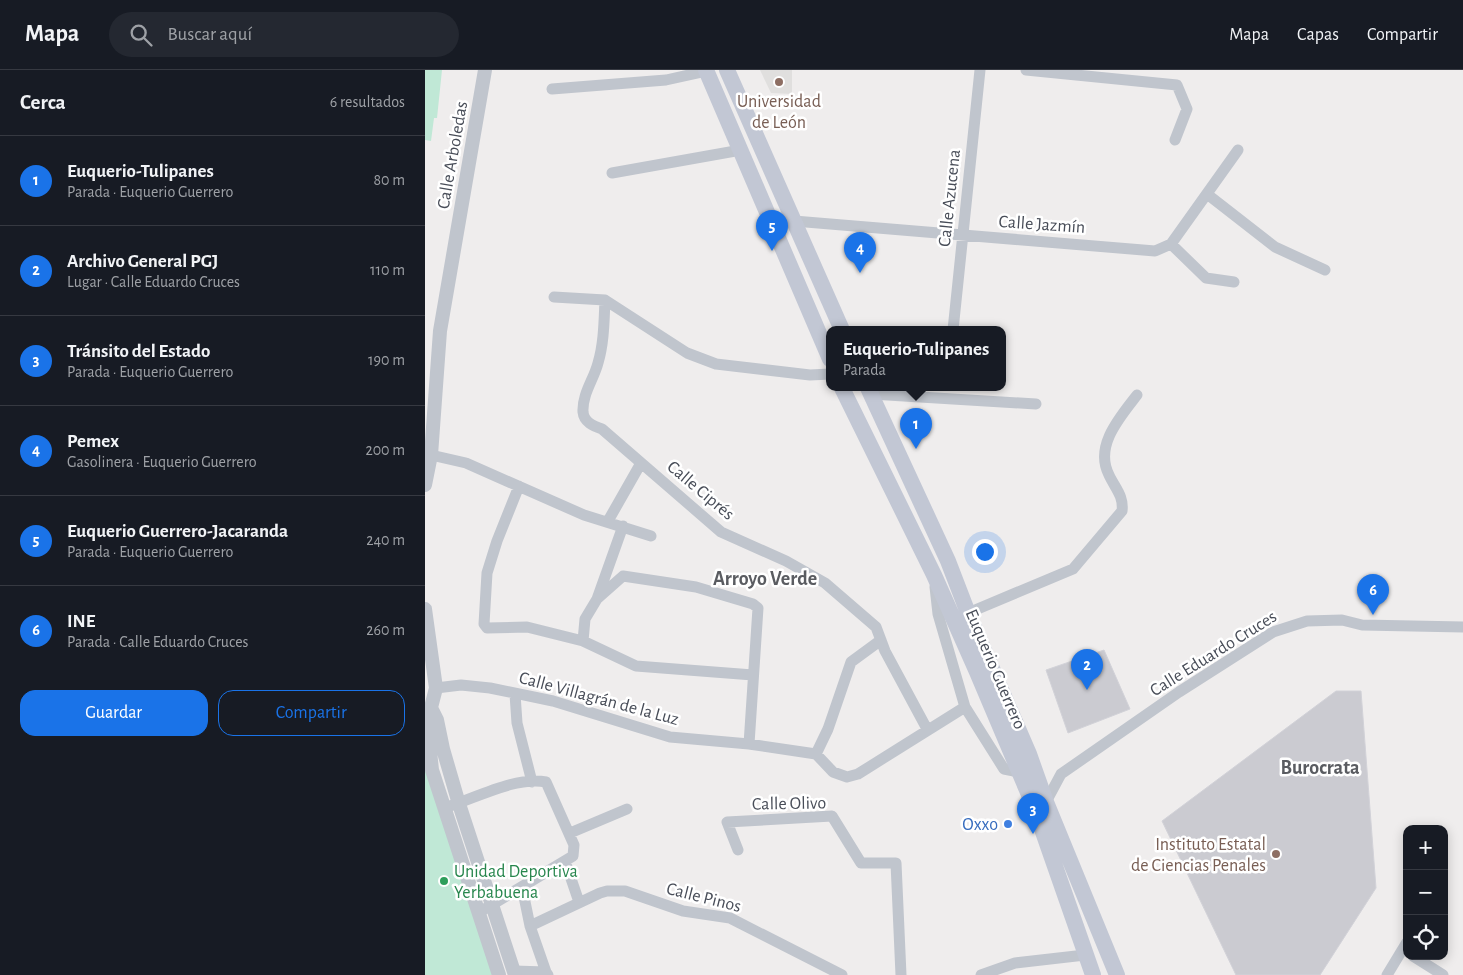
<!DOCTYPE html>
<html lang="es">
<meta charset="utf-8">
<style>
:root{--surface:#171b24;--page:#242831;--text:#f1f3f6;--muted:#9ea1a6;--line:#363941;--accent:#1a73e8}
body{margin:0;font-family:"Alegreya Sans",sans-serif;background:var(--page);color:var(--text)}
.controls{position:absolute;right:15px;bottom:15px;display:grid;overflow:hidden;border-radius:10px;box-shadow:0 2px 12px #0003}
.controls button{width:45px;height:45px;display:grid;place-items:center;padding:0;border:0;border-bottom:1px solid var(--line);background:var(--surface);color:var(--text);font:25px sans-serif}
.you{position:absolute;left:559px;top:481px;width:18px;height:18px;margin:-12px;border:4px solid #fff;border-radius:50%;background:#1a73e8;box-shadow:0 0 0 8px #1a73e833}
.badge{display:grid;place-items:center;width:32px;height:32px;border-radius:50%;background:var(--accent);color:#fff;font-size:16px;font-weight:700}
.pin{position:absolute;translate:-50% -41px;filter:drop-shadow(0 1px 2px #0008)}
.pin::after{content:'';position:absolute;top:26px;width:18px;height:15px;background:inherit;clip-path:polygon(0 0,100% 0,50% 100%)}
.popup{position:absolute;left:401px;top:256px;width:180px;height:65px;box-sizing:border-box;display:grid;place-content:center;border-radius:10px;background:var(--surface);filter:drop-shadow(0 1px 4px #0005);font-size:16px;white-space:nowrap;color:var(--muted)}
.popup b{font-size:19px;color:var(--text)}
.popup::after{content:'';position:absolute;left:50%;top:100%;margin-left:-10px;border:10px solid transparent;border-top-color:var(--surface)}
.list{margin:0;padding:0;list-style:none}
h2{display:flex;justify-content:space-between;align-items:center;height:65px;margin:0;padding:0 20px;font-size:21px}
h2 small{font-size:16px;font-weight:400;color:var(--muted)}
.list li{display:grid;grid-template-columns:32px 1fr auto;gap:15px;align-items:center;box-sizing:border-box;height:90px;padding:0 20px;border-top:1px solid var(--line)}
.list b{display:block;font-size:19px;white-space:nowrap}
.list p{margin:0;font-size:16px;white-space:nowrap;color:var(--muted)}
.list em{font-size:16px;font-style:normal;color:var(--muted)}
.actions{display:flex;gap:10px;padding:15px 20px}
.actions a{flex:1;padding:11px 0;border:1px solid var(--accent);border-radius:15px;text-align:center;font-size:18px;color:var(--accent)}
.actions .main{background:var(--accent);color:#fff}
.icon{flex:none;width:28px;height:28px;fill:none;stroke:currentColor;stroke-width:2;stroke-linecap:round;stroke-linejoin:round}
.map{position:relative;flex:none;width:1038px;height:905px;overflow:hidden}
header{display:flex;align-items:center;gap:30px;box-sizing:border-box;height:70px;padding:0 25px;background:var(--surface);border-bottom:1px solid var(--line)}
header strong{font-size:24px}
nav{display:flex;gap:28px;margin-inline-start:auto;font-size:18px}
.search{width:350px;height:45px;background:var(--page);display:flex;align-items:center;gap:12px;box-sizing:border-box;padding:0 18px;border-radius:28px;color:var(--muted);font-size:19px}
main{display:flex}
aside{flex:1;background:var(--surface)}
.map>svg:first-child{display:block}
.education{fill:#e0dfde}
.green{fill:#c0e8d6}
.building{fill:#cbcbd1;stroke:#d2d2d8}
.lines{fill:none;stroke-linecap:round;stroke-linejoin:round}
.minor{stroke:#c0c5cd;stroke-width:11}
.tertiary{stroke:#c0c5cd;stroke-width:14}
.secondary{stroke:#c2c7d4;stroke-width:16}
.education-dot{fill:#8d6e63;stroke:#fff;stroke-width:2}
.shop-dot{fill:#3f7fe0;stroke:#fff;stroke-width:2}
.leisure-dot{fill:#2e9e5b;stroke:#fff;stroke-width:2}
.labels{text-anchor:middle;stroke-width:5;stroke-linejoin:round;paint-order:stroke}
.education-label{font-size:18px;fill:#785e54;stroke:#fff}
.street-label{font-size:18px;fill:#484d58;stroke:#fff}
.shop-label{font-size:18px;fill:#366cbe;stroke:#fff;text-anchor:end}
.leisure-label{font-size:18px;fill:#27864d;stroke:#fff;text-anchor:start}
.quarter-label{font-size:20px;font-weight:bold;fill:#5a5c61;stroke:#fff}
</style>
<header>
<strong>Mapa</strong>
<div class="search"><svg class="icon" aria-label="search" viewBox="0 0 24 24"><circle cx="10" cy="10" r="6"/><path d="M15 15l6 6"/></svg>Buscar aquí</div>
<nav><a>Mapa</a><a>Capas</a><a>Compartir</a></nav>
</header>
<main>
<aside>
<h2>Cerca<small>6 resultados</small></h2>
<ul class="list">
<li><span class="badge">1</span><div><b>Euquerio-Tulipanes</b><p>Parada · Euquerio Guerrero</p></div><em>80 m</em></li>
<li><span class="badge">2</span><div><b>Archivo General PGJ</b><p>Lugar · Calle Eduardo Cruces</p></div><em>110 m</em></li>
<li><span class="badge">3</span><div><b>Tránsito del Estado</b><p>Parada · Euquerio Guerrero</p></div><em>190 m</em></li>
<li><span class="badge">4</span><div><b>Pemex</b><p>Gasolinera · Euquerio Guerrero</p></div><em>200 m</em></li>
<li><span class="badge">5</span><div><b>Euquerio Guerrero-Jacaranda</b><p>Parada · Euquerio Guerrero</p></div><em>240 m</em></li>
<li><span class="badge">6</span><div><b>INE</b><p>Parada · Calle Eduardo Cruces</p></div><em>260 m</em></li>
</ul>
<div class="actions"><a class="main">Guardar</a><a>Compartir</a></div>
</aside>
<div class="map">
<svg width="1038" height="905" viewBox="0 0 1038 905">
<rect width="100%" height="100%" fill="#efeded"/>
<path class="education" d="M335,0H367V24L346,23Z"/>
<path class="green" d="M0,0H17L12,48H9L6,71L0,70Z
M0,637L4,674L73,905H0Z"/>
<path class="building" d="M679,580L705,639L643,663L621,600Z
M911,621H936L951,818L895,905H811L737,751Z"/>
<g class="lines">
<path class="minor" d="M601,0L752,15L762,39L750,70
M127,19L241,10L282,1
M187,103L316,80
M782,124L850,177L900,200
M369,151L730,181L746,174L813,80
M746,174L781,208L809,212
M129,227L180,230L262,283L291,294L385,305L405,304
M180,230C179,251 179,273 173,293C169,309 157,324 158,342C159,352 168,356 177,359L296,462L361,491L400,513L451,557L460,581L502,659
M528,260L555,0
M446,324L611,334
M6,385L41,393L159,445L226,466
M94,416L72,471L62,503L59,554L62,558L102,557L158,571L211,596L328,605
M183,451L216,393
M510,517L513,544L540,637L579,699L594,702
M172,529L198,506L271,517L328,534L333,538L324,674
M543,543L648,499L697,441C699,426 690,418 684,405C669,376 695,347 712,325
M158,571L160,549L172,529L198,456
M11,618L36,615L65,618L128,631L245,667L324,674L391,684L408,702L422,707L433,704L540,637
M90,624L92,653L107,712
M391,684L403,659L426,592L456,570
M621,732L636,704L754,622L848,562L882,551L917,550L937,555L1038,557
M19,738C49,729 90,706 121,712L149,775L148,786L53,843
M145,763L202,739
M313,780L302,752L407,746L436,793H471L476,905
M140,791L154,832
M97,817L105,856L121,902
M105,856L175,823L182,821H200L258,841L305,848L417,905
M988,886L1018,905
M89,901L121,902L123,905
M556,905L590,893L660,885
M962,905L982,872"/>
<path class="tertiary" d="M0,415L6,385L15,261L60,0
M0,539L11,618L2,653L7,700L74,905
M6,638L12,650L18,679L34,734L90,905"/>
<path class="secondary" d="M281,0L405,289
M302,0L417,260
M417,318L509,505L552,602L610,739L668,905
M443,318L523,491L543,543L604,684L621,732L692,905"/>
</g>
<g class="education-dot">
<circle cx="354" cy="12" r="5"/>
<circle cx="851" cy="784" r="5"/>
</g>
<circle class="shop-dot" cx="583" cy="754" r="5"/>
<circle class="leisure-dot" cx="19" cy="811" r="5"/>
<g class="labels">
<g class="education-label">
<text x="354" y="37">Universidad<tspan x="354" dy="21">de León</tspan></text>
<text x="841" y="780" text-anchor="end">Instituto Estatal<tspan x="841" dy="21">de Ciencias Penales</tspan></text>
</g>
<g class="street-label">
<text transform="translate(27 85) rotate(-80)" y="6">Calle Arboledas</text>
<text transform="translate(524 128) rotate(-84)" y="6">Calle Azucena</text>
<text transform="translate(617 154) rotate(4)" y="6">Calle Jazmín</text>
<text transform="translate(276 420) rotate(40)" y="6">Calle Ciprés</text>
<text transform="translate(788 583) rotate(-32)" y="6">Calle Eduardo Cruces</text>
<text transform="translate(571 599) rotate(67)" y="6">Euquerio Guerrero</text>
<text transform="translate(174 628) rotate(15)" y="6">Calle Villagrán de la Luz</text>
<text transform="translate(364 733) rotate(-1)" y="6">Calle Olivo</text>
<text transform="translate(279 827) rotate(14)" y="6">Calle Pinos</text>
</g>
<g class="shop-label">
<text x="573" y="760">Oxxo</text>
</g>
<g class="leisure-label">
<text x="29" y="807">Unidad Deportiva<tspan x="29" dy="21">Yerbabuena</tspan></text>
</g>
<g class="quarter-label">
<text x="340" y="515">Arroyo Verde</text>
<text x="895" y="704">Burocrata</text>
</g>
</g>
</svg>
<div class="controls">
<button>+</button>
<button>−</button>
<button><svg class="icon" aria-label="locate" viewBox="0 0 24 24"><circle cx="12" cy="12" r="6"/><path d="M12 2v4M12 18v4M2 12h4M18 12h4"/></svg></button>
</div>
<div class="you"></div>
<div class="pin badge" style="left:491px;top:379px">1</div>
<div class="popup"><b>Euquerio-Tulipanes</b>Parada</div>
<div class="pin badge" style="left:662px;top:620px">2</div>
<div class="pin badge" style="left:608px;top:764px">3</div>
<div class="pin badge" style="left:435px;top:203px">4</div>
<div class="pin badge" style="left:347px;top:181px">5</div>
<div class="pin badge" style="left:948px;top:545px">6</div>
</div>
</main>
